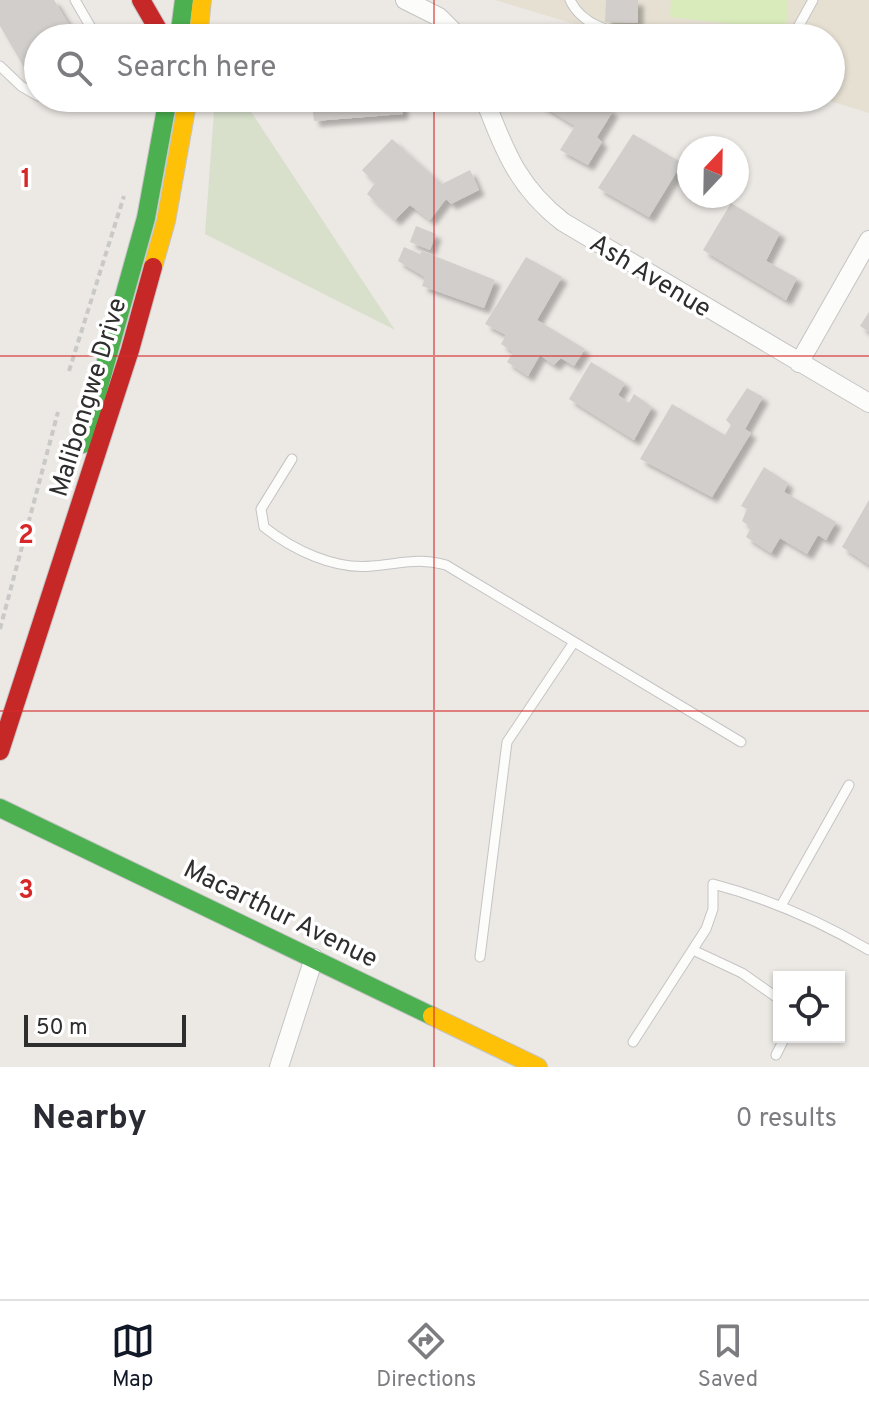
<!DOCTYPE html>
<style>
:root{--surface:#fff;--page:#f7f7f7;--text:#2b2b33;--muted:#7c7c81;--line:#e1e1e2;--accent:#111827}
body{margin:0;font-family:Overpass,sans-serif;background:var(--page);color:var(--text)}
.controls{position:absolute;right:24px;bottom:24px;display:grid;overflow:hidden;border-radius:0px;box-shadow:0 2px 6px #0004}
.controls button{width:72px;height:72px;display:grid;place-items:center;padding:0;border:0;border-bottom:2px solid var(--line);background:var(--surface);color:var(--text);font:40px sans-serif}
.compass{position:absolute;left:677px;top:136px;width:72px;height:72px;border-radius:50%;background:var(--surface);box-shadow:0 2px 6px #0004;rotate:22deg}
.scale{position:absolute;left:24px;bottom:20px;width:162px;box-sizing:border-box;padding-left:8px;border:4px solid #2e2e2e;border-top:0;font-size:22px;line-height:28px;white-space:nowrap;color:#2e2e2e;-webkit-text-stroke:6px #fff;paint-order:stroke}
.list{margin:0;padding:0;list-style:none}
h2{display:flex;justify-content:space-between;align-items:center;height:104px;margin:0;padding:0 32px;font-size:34px}
h2 small{font-size:26px;font-weight:400;color:var(--muted)}
.icon{flex:none;width:44px;height:44px;fill:none;stroke:currentColor;stroke-width:2;stroke-linecap:round;stroke-linejoin:round}
.map{position:relative;flex:none;width:869px;height:1067px;overflow:hidden}
.search{position:absolute;background:var(--surface);box-shadow:0 2px 6px #0004;left:24px;right:24px;top:24px;height:88px;display:flex;align-items:center;gap:20px;box-sizing:border-box;padding:0 28px;border-radius:44px;color:var(--muted);font-size:30px}
.sheet{height:232px;background:var(--surface)}
nav{display:flex;justify-content:space-around;align-items:center;box-sizing:border-box;height:112px;border-top:2px solid var(--line);background:var(--surface);font-size:22px;color:var(--muted)}
nav a{display:grid;justify-items:center;gap:4px}
nav .on{color:var(--accent)}
.map>svg:first-child{display:block}
.education{fill:#e6e0d3}
.cemetery{fill:#d8e0cc}
.pitch{fill:#d9eabb}
.building{fill:#d1cecb;filter:url(#shadow)}
.lines{fill:none;stroke-linecap:round;stroke-linejoin:round}
.lane-casing{stroke:#c5c4c5;stroke-width:11}
.street-casing{stroke:#c5c4c5;stroke-width:20}
.fast-casing{stroke:#c5c4c5;stroke-width:20}
.slow-casing{stroke:#c5c4c5;stroke-width:20}
.jam-casing{stroke:#c5c4c5;stroke-width:20}
.path{stroke:#c9c9c8;stroke-width:4;stroke-dasharray:6 4;stroke-linecap:butt}
.lane{stroke:#fcfcfb;stroke-width:9}
.street{stroke:#fcfcfb;stroke-width:18}
.fast{stroke:#4caf50;stroke-width:18}
.slow{stroke:#ffc107;stroke-width:18}
.jam{stroke:#c62828;stroke-width:18}
.grid{fill:none;stroke:#d62828;stroke-width:2;stroke-opacity:0.55}
.labels{text-anchor:middle;stroke-width:7;stroke-linejoin:round;paint-order:stroke}
.street-label{font-size:26px;fill:#2e2e2e;stroke:#fff}
.grid-label{font-size:26px;text-anchor:middle;font-weight:bold;fill:#d62828;stroke:#fff;stroke-width:7;stroke-linejoin:round;paint-order:stroke}
</style>
<div class="map">
<svg width="869" height="1067" viewBox="0 0 869 1067">
<defs>
<filter id="shadow"><feDropShadow dx="5.5" dy="5.5" stdDeviation="2" flood-color="#0004"/></filter>
</defs>
<rect width="100%" height="100%" fill="#ece8e4"/>
<path class="education" d="M495,0H869V113L820,98H831V38H621Z"/>
<path class="cemetery" d="M215,98H242L395,330L205,234Z"/>
<path class="pitch" d="M671,0H788L786,30L670,17Z"/>
<path class="building" d="M0,0H54L77,38H38V91L0,26Z
M606,0H638V23L605,22Z
M341,98L402,99L403,114L314,121L312,104L341,101Z
M541,98H591L613,111L597,137L602,142L588,165L560,150L575,126L538,103Z
M633,134L682,163L649,217L598,188Z
M392,139L442,184L470,170L479,190L451,204L446,199L430,220L410,205L395,220L367,194L375,183L362,170Z
M731,203L780,233L766,261L797,278L786,300L703,250Z
M416,226L436,234L430,250L410,242Z
M404,247L420,254L422,251L495,280L484,308L422,286L425,277L398,261Z
M526,257L562,277L537,320L585,349L574,366L561,358L554,365L540,355L528,376L507,362L513,352L501,344L506,335L485,324Z
M869,312V332L860,326Z
M591,362L625,383L618,395L629,403L634,394L652,407L634,440L569,399Z
M747,388L763,397L745,429L751,433L712,497L640,459L672,404L725,435L731,425L726,420Z
M764,467L788,483L784,492L836,522L826,540L818,535L807,554L780,538L771,553L746,537L751,527L742,521L747,509L741,506Z
M869,500V565L842,547Z"/>
<g class="lines">
<defs>
<path id="lane" d="M75,0L97,38
M570,0C583,27 613,32 640,38
M792,38L813,0
M0,66L21,86L38,96
M44,98H77
M292,459L261,509L264,527C293,550 335,570 372,566C400,564 418,557 446,565L741,742
M782,904L849,785
M695,951L742,973L779,999
M480,957L507,742L574,642
M633,1042L706,929L713,909V884C770,899 818,920 869,950
M776,1055L785,1037"/>
<path id="street" d="M405,0L439,17L460,38
M484,98C505,151 517,186 563,222L869,403
M799,363L869,240
M279,1067L314,958"/>
<path id="fast" d="M179,38L184,0
M83,444L146,218L168,98
M0,808L432,1016"/>
<path id="slow" d="M198,38L202,0
M153,267L166,221L188,98
M432,1016L538,1067"/>
<path id="jam" d="M141,0L163,38
M0,751L130,350L153,267"/>
</defs>
<use href="#lane" class="lane-casing"/>
<use href="#street" class="street-casing"/>
<use href="#fast" class="fast-casing"/>
<use href="#slow" class="slow-casing"/>
<use href="#jam" class="jam-casing"/>
<path class="path" d="M69,371L124,196
M0,629L58,412"/>
<use href="#lane" class="lane"/>
<use href="#street" class="street"/>
<use href="#fast" class="fast"/>
<use href="#slow" class="slow"/>
<use href="#jam" class="jam"/>
</g>
<path class="grid" d="M434,0V38M434,98V1067M0,356H869M0,711H869"/>
<g class="labels">
<g class="street-label">
<text transform="translate(651 275) rotate(31)" y="9">Ash Avenue</text>
<text transform="translate(87 397) rotate(-73)" y="9">Malibongwe Drive</text>
<text transform="translate(281 913) rotate(26)" y="9">Macarthur Avenue</text>
</g>
</g>
<g class="grid-label">
<text x="26" y="187">1</text>
<text x="26" y="543">2</text>
<text x="26" y="898">3</text>
</g>
</svg>
<div class="controls">
<button><svg class="icon" aria-label="locate" viewBox="0 0 24 24"><circle cx="12" cy="12" r="6"/><path d="M12 2v4M12 18v4M2 12h4M18 12h4"/></svg></button>
</div>
<svg class="compass" viewBox="-18 -18 36 36"><path d="M0-13l5 13h-10z" fill="#e53935"/><path d="M0 13l5-13h-10z" fill="#7c7c81"/></svg>
<div class="scale">50 m</div>
<div class="search"><svg class="icon" aria-label="search" viewBox="0 0 24 24"><circle cx="10" cy="10" r="6"/><path d="M15 15l6 6"/></svg>Search here</div>
</div>
<section class="sheet">
<h2>Nearby<small>0 results</small></h2>
<ul class="list">
</ul>
</section>
<nav>
<a class="on"><svg class="icon" aria-label="map" viewBox="0 0 24 24"><path d="M3 6l6-2 6 2 6-2v14l-6 2-6-2-6 2zM9 4v14M15 6v14"/></svg>Map</a>
<a><svg class="icon" aria-label="directions" viewBox="0 0 24 24"><path d="M12 3l9 9-9 9-9-9zM9 14v-3h6M13 9l2 2-2 2"/></svg>Directions</a>
<a><svg class="icon" aria-label="saved" viewBox="0 0 24 24"><path d="M7 4h10v16l-5-4-5 4z"/></svg>Saved</a>
</nav>
